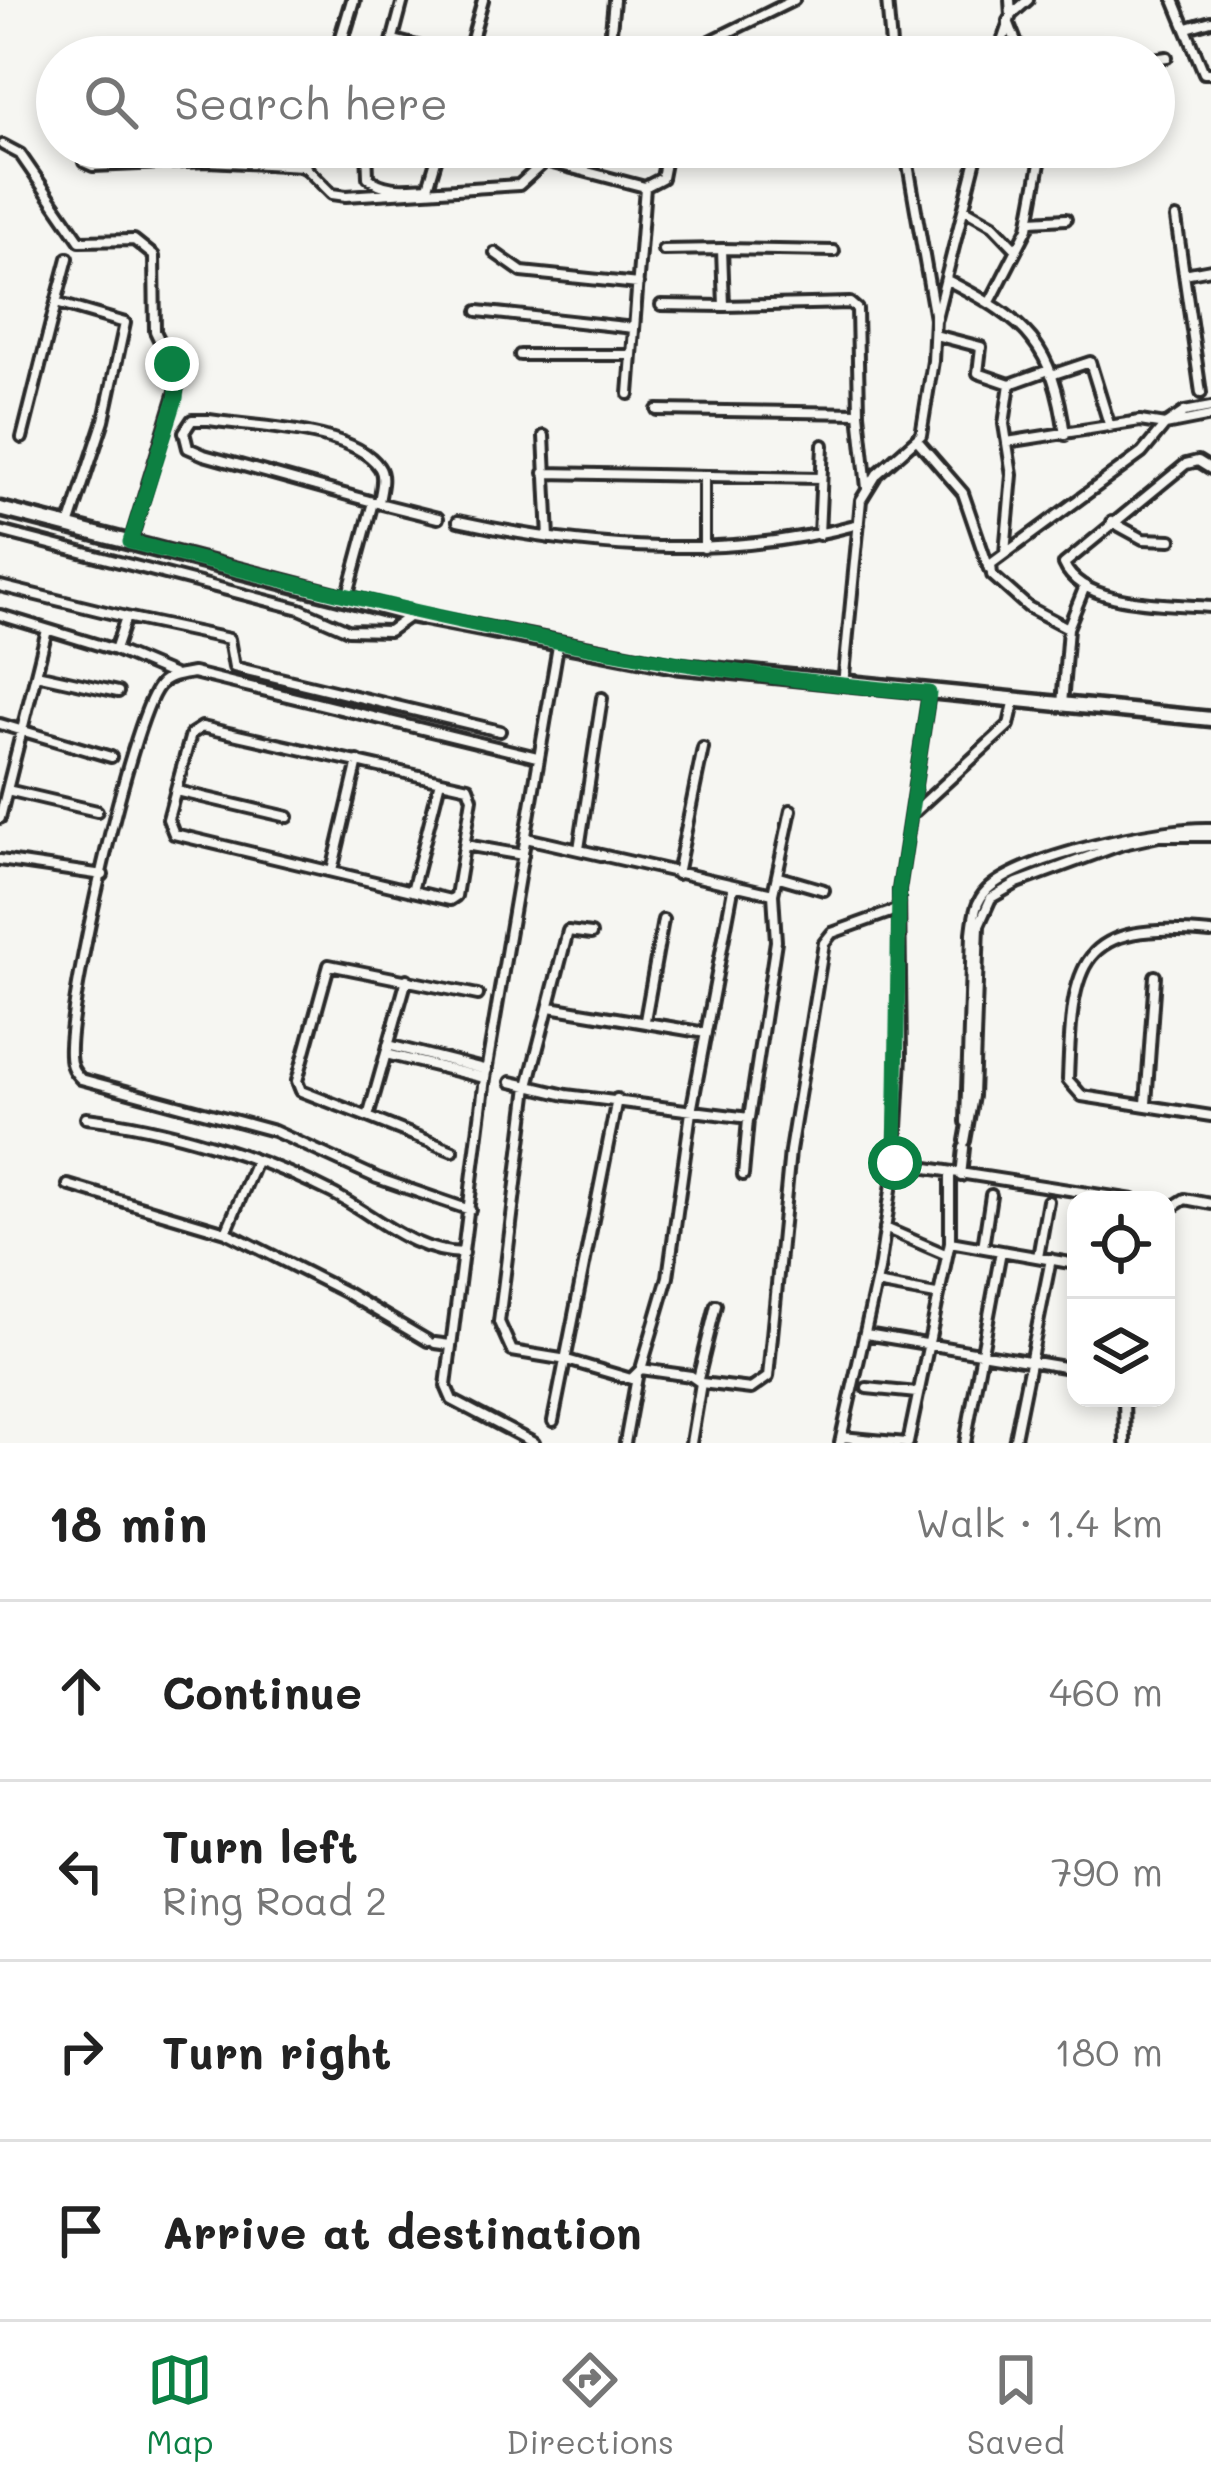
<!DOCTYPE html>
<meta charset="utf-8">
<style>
:root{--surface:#fff;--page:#f2f2f2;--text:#222;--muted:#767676;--line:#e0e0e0;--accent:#0b8043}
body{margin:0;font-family:Mali,sans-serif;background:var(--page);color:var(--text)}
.controls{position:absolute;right:36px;bottom:36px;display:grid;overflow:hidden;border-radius:24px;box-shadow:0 6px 18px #0003}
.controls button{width:108px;height:108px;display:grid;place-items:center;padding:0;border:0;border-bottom:3px solid var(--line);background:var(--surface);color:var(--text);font:60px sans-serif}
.stop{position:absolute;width:36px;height:36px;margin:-27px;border:9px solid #0b8043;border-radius:50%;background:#fff}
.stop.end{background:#0b8043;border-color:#fff;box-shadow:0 3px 12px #0008}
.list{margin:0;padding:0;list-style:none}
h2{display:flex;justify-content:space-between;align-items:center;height:156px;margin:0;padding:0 48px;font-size:51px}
h2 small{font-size:39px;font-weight:400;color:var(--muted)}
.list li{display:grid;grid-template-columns:78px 1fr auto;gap:36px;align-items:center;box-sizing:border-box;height:180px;padding:0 48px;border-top:3px solid var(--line)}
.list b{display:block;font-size:45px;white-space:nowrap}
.list p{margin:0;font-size:39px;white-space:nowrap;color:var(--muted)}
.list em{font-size:39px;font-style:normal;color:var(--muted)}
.icon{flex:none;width:66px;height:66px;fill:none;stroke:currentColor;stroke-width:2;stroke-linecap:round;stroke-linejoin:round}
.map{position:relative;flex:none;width:1211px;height:1443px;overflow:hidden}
.search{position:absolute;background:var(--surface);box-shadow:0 6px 18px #0003;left:36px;right:36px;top:36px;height:132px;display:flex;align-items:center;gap:30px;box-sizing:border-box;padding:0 42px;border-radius:66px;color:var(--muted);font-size:45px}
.sheet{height:876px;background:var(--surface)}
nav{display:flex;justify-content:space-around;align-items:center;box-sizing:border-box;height:168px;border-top:3px solid var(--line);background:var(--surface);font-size:33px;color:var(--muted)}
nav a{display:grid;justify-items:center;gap:6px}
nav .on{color:var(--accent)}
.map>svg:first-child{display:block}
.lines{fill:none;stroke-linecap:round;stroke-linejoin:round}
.street-casing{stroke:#2b2b2b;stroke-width:16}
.secondary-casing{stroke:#2b2b2b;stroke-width:20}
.primary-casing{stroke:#2b2b2b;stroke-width:21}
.street{stroke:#f6f6f2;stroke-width:8}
.secondary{stroke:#f6f6f2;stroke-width:10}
.primary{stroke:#f6f6f2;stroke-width:12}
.route{stroke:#0b8043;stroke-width:15}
</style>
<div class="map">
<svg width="1211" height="1443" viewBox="0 0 1211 1443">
<rect width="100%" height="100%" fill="#f6f6f2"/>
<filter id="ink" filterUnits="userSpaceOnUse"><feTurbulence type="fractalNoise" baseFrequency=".00833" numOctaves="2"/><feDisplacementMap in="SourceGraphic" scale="24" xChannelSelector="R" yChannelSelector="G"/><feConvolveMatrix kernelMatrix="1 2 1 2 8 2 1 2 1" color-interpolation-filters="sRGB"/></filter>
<g filter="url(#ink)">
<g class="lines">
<defs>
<path id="street" d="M887,0L892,57
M1174,0L1204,73H1211
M1012,14L1028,0
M1008,21L1022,57
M1187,28L1211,21
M394,40L460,57
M1020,50L1049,57
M609,51L614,0
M388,57L403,0
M467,57L483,0
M678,57L794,0
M871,57L891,48
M997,57L1011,15L1010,0
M1154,59L1167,57
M3,145L20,154L80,241L134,240L154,256L155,331L179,381L130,543
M84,147V162L93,166L208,161L304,166L332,194L346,196L519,185L561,147
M367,147L368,177C384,192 407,188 428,187L440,147
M420,147L439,152
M802,147L827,153L905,152
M549,162L645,187L629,394
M645,187L662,178L668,147
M965,209L993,225L1016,249
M1176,218L1201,393
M1031,221L1066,219
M663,250L722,249
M834,251L722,249L724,306L850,303L857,309L859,413L867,488
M495,253L522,272L638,284
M68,258L56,303L125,323L104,420L69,526
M1184,274L1211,269
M949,281C1027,321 1053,344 1065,435
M990,302L1028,228L1043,147
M661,305L724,306
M478,311L634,328
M936,318L979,147
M935,335L981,347L978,373L1010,384L1004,424L1012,475L1005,553
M520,355H632
M1051,375L1090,362L1110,427
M1010,384L1049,370
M657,410L859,413
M544,436L549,538
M22,438L56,303
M917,440L963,493L989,569
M1007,442L1140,421L1165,425L1184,412L1211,407
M1211,469L1198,461L1186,464L1064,564C1083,608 1171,603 1211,607
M544,473L821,478
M704,476V548
M374,502L438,518
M458,521C590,550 727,560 859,524
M1112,522L1143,539L1171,540
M0,531L300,609L348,630L389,631L410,616
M819,535L823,445
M0,586L126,617
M347,598L373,502L204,455L188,448L184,432L192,420H209C253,427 353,428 379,467C386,477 380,492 379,503
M0,615L115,650L174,675
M1068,628L1028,607L992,575L991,564L1142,453L1165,425L1211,416
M115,650L126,617L229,639L234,667L500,731
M36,674L118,692
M843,685L861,500L877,474L921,435L933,361L935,319L905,147
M1062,705L1068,628L1085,586
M0,724L111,757
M202,727L468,787L472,798L456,896L450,900L174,834L168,819L191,734Z
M7,790L97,811
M177,791L288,817
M915,811L1009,725L1014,703
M0,818L47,630
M526,838L773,894
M465,845L523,855
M579,849L602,698
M0,860L103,875
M332,871L358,761
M677,874L703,748
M779,877L824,890
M412,891L440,781
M1211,933C1078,920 1072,960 1068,1080L1082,1096L1211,1116
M591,934L568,931L528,1086L499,1322L512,1351L567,1360L631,1379L641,1369L668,1277L691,1112L733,889
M407,979L368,1117L301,1091L297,1081L329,965L478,995
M550,1007L706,1033
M645,1020L663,920
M388,1045L487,1070
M386,1054L485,1078
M511,1082L566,1095L749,1118L776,941L773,894L791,810
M1146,1104L1155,976
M368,1117L453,1151
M86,1118C166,1127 260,1156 332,1193C375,1215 412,1253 464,1253
M966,1122L972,933C974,916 975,902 987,890C1021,856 1163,826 1211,828
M965,1141L973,1096L979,925L991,898L1017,883L1123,844L1159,836H1211
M895,1163L1133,1200
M743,1175L748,1120
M961,1176L964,1148
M68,1185L226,1232L345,1292L428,1341
M470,1210L377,1178L274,1131L81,1079C74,1072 70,1066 70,1055C67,1005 131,720 159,686C167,676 181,675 193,673L537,757
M1166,1211L1185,1199L1211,1204
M885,1228L945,1254
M226,1232L255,1164
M950,1242L1076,1264
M983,1247L991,1195
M1038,1257L1048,1201
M876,1284L936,1295
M866,1334L1076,1369
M435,1343L450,1345
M641,1369L691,1376L701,1383L691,1443
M698,1379L716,1305
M701,1383L751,1389L768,1377L790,1151L824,943L832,933L899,909
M867,1388L917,1393
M1124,1398L1125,1443
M553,1421L617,1099
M842,1437L906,1443
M534,1443L452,1400L446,1386L485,1078L558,646
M625,1443L637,1377
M840,1443L879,1270L895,1163L901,1057L899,890L929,693
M908,1443L950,1242V1175
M965,1443L1001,1251
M1014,1443L1051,1259"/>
<path id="secondary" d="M336,57L353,0
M304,166L309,147"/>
<path id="primary" d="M0,509L411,615L677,666L1211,719"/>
</defs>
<use href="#street" class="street-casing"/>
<use href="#secondary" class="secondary-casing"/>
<use href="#primary" class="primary-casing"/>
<use href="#street" class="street"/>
<use href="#secondary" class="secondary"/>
<use href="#primary" class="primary"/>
</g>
</g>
<g class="lines" filter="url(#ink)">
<path class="route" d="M172,364L178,373L176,398L130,542C398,610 652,672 929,693L899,890L895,1163"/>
</g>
</svg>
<div class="controls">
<button><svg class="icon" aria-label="locate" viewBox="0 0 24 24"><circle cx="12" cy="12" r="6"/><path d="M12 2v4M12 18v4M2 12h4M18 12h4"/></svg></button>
<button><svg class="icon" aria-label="layers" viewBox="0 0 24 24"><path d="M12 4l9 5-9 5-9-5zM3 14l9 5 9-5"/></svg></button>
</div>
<div class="stop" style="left:895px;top:1163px"></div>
<div class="stop end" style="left:172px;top:364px"></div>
<div class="search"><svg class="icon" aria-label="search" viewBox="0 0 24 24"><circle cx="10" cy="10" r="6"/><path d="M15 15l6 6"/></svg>Search here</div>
</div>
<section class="sheet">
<h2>18 min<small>Walk · 1.4 km</small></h2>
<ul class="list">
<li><svg class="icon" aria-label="ahead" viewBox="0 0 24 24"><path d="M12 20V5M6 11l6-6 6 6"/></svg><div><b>Continue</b></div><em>460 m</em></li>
<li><svg class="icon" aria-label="left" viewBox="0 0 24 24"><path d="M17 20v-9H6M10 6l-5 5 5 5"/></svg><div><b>Turn left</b><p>Ring Road 2</p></div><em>790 m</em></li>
<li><svg class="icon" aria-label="right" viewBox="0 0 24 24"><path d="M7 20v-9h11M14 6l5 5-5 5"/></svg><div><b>Turn right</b></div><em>180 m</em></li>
<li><svg class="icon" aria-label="arrive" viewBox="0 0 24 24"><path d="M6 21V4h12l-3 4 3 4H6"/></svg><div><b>Arrive at destination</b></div></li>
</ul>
</section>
<nav>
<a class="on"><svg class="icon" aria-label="map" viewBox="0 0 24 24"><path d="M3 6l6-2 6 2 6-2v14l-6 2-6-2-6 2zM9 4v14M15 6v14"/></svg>Map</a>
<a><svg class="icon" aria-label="directions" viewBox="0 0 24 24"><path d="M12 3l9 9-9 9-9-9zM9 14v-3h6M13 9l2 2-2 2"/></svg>Directions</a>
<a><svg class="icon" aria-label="saved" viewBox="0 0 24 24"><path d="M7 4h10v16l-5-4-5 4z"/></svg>Saved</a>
</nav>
